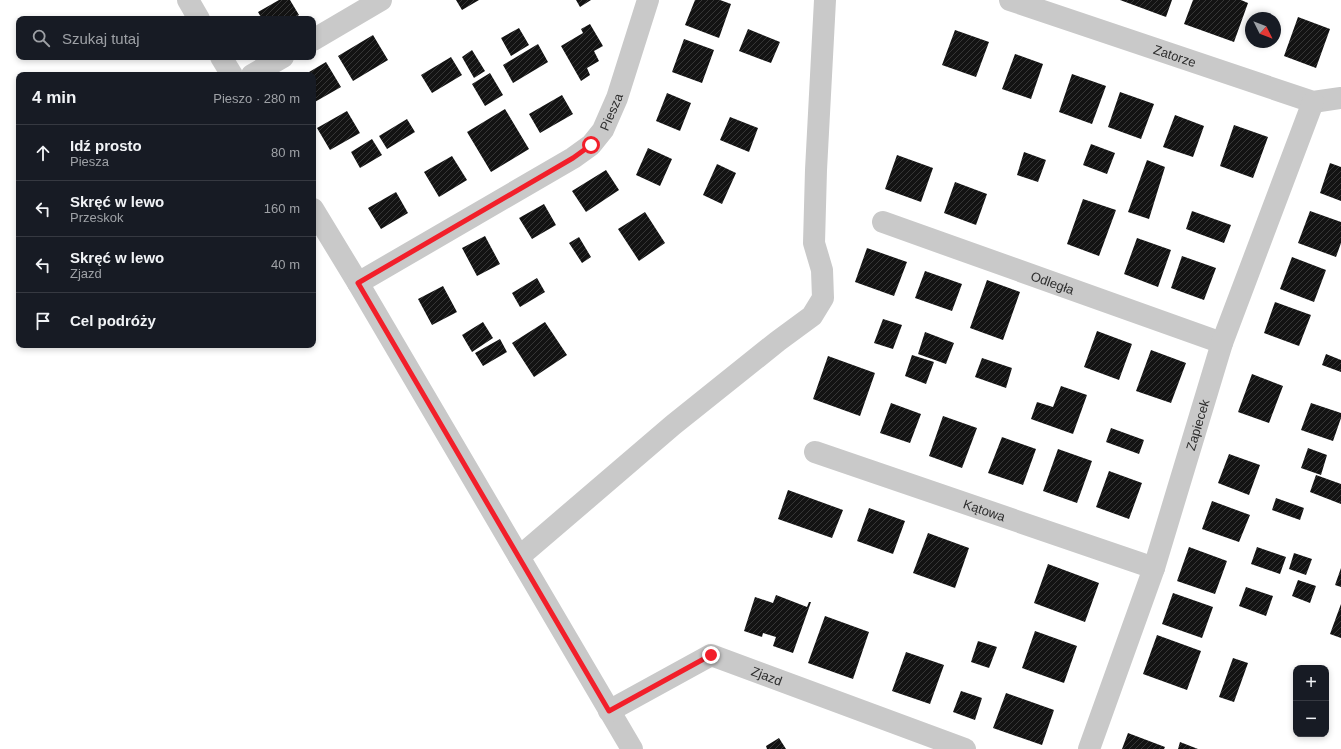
<!DOCTYPE html>
<html lang="pl">
<meta charset="utf-8">
<style>
:root{--surface:#171b24;--page:#242831;--text:#f1f3f6;--muted:#9ea1a6;--line:#363941}
body{margin:0;font-family:Helvetica,sans-serif;background:var(--page);color:var(--text)}
.controls{position:absolute;right:12px;bottom:12px;display:grid;overflow:hidden;border-radius:8px;box-shadow:0 2px 6px #0003}
.controls button{width:36px;height:36px;display:grid;place-items:center;padding:0;border:0;border-bottom:1px solid var(--line);background:var(--surface);color:var(--text);font:20px sans-serif}
.compass{position:absolute;left:1245px;top:12px;width:36px;height:36px;border-radius:50%;background:var(--surface);box-shadow:0 2px 6px #0003;rotate:132deg}
.stop{position:absolute;width:12px;height:12px;margin:-9px;border:3px solid #f21f2a;border-radius:50%;background:#fff}
.stop.end{background:#f21f2a;border-color:#fff;box-shadow:0 1px 4px #0008}
.list{margin:0;padding:0;list-style:none}
h2{display:flex;justify-content:space-between;align-items:center;height:52px;margin:0;padding:0 16px;font-size:17px}
h2 small{font-size:13px;font-weight:400;color:var(--muted)}
.list li{display:grid;grid-template-columns:26px 1fr auto;gap:12px;align-items:center;box-sizing:border-box;height:56px;padding:0 16px;border-top:1px solid var(--line)}
.list b{display:block;font-size:15px;white-space:nowrap}
.list p{margin:0;font-size:13px;white-space:nowrap;color:var(--muted)}
.list em{font-size:13px;font-style:normal;color:var(--muted)}
.icon{flex:none;width:22px;height:22px;fill:none;stroke:currentColor;stroke-width:2;stroke-linecap:round;stroke-linejoin:round}
.map{position:relative;flex:none;width:1341px;height:749px;overflow:hidden}
.search{position:absolute;background:var(--surface);box-shadow:0 2px 6px #0003;left:16px;top:16px;width:300px;height:44px;display:flex;align-items:center;gap:10px;box-sizing:border-box;padding:0 14px;border-radius:8px;color:var(--muted);font-size:15px}
.panel{position:absolute;background:var(--surface);box-shadow:0 2px 6px #0003;left:16px;top:72px;width:300px;height:276px;border-radius:8px}
.map>svg:first-child{display:block}
.building{fill:url(#building-hatch)}
.lines{fill:none;stroke-linecap:round;stroke-linejoin:round}
.minor{stroke:#c9c9c9;stroke-width:22}
.route{stroke:#f21f2a;stroke-width:5}
.labels{text-anchor:middle;stroke-width:4;stroke-linejoin:round;paint-order:stroke}
.street-label{font-size:13px;fill:#2c2c2c;stroke:#fff}
</style>
<div class="map">
<svg width="1341" height="749" viewBox="0 0 1341 749">
<defs>
<pattern id="building-hatch" width="6" height="6" patternUnits="userSpaceOnUse"><rect width="6" height="6" fill="#131313"/><path d="M-1 1l2-2M0 6l6-6M5 7l2-2" fill="none" stroke="#363636"/></pattern>
</defs>
<rect width="100%" height="100%" fill="#fff"/>
<path class="building" d="M279,0H290L299,15L292,19H262L258,12Z
M456,0H479L462,10Z
M576,0H591L580,7Z
M695,0H720L731,4L719,38L685,25Z
M1120,0H1172L1166,17Z
M1193,0H1241L1248,3L1234,42L1184,24Z
M1298,17L1330,29L1316,68L1284,56Z
M590,24L603,46L594,51L599,61L587,68L590,75L581,81L561,46L583,33L581,29Z
M519,28L529,45L511,56L501,38Z
M748,29L780,42L771,63L739,51Z
M955,30L989,42L976,77L942,65Z
M373,35L388,60L353,81L338,56Z
M684,39L714,50L702,83L672,72Z
M538,44L548,62L513,83L503,65Z
M472,50L485,71L474,78L462,57Z
M1015,54L1043,64L1031,99L1002,89Z
M451,57L462,75L432,93L421,75Z
M326,62L341,87L313,103V75H304Z
M490,73L503,95L485,106L472,84Z
M1072,74L1106,86L1092,124L1059,112Z
M1120,92L1154,104L1141,139L1108,127Z
M667,93L691,103L680,131L656,121Z
M562,95L573,114L540,133L529,114Z
M505,109L529,149L491,172L467,132Z
M347,111L360,133L330,150L317,128Z
M1175,115L1204,126L1193,157L1163,147Z
M730,117L758,128L749,152L720,140Z
M407,119L415,132L387,149L379,136Z
M1234,125L1268,137L1253,178L1220,166Z
M372,139L382,155L360,168L351,152Z
M1091,144L1115,153L1107,174L1083,165Z
M648,148L672,159L660,186L636,175Z
M1024,152L1046,160L1038,182L1017,175Z
M897,155L933,168L921,202L885,189Z
M452,156L467,180L439,197L424,172Z
M1147,160L1165,167L1149,219L1128,212Z
M1330,163L1341,167V201L1320,193Z
M717,164L736,173L722,204L703,195Z
M606,170L619,190L586,212L572,191Z
M955,182L987,194L976,225L944,213Z
M396,192L408,213L381,229L368,208Z
M1083,199L1116,210L1099,256L1067,244Z
M544,204L556,225L532,239L519,218Z
M1192,211L1231,225L1224,243L1186,229Z
M1310,211L1341,222V243L1336,257L1298,243Z
M645,212L665,243L639,261L618,229Z
M485,236L500,264L477,276L462,248Z
M579,237L591,257L582,263L569,243Z
M1137,238L1171,250L1158,287L1124,274Z
M867,248L907,262L894,296L855,282Z
M1182,256L1216,268L1204,300L1171,288Z
M1292,257L1326,270L1314,302L1280,289Z
M925,271L962,284L952,311L915,298Z
M537,278L545,292L520,307L512,293Z
M987,280L1020,292L1003,340L970,328Z
M443,286L457,312L432,325L418,299Z
M1275,302L1311,315L1299,346L1264,333Z
M883,319L902,325L893,349L874,343Z
M483,322L493,338L472,352L462,335Z
M545,322L567,355L534,377L512,343Z
M1097,331L1132,344L1119,380L1084,367Z
M925,332L954,343L946,364L918,354Z
M500,339L507,352L483,366L475,353Z
M1151,350L1186,363L1171,403L1136,391Z
M1326,354L1341,360V372L1322,365Z
M912,355L934,362L926,384L905,376Z
M828,356L875,373L860,416L813,399Z
M982,358L1012,368L1006,388L975,377Z
M1252,374L1283,386L1269,423L1238,412Z
M1061,386L1087,395L1073,434L1031,419L1037,402L1053,407Z
M891,403L921,414L910,443L880,433Z
M1311,403L1341,413V418L1333,441L1301,430Z
M943,416L977,428L962,468L929,456Z
M1111,428L1144,440L1139,454L1106,442Z
M1002,437L1036,449L1023,485L988,473Z
M1308,448L1327,455L1321,475L1301,468Z
M1058,449L1092,461L1077,503L1043,491Z
M1229,454L1260,465L1249,495L1218,483Z
M1109,471L1142,483L1129,519L1096,507Z
M1316,475L1341,484V504L1310,492Z
M788,490L843,510L832,538L778,519Z
M1276,498L1304,508L1300,520L1272,510Z
M1212,501L1250,515L1239,542L1202,529Z
M869,508L905,521L893,554L857,541Z
M928,533L969,548L955,588L913,573Z
M1189,547L1227,561L1215,594L1177,581Z
M1257,547L1286,557L1280,574L1251,564Z
M1294,553L1312,559L1306,575L1289,569Z
M1048,564L1099,583L1085,622L1034,603Z
M1341,568V587L1335,585Z
M1298,580L1316,586L1310,603L1292,596Z
M1246,587L1273,596L1266,616L1239,606Z
M1173,593L1213,607L1202,638L1162,624Z
M776,595L807,607L809,602H811L793,653L773,646L776,637L763,633L762,637L744,631L755,597L773,603Z
M1341,604V638L1330,634Z
M825,616L869,632L853,679L808,663Z
M1035,631L1077,646L1064,683L1022,668Z
M1157,635L1201,651L1187,690L1143,674Z
M978,641L997,647L989,668L971,662Z
M906,652L944,665L930,704L892,691Z
M1233,658L1248,663L1234,702L1219,697Z
M961,691L982,698L975,720L953,712Z
M1006,693L1054,710L1042,745L993,728Z
M1128,733L1165,747L1164,749H1122Z
M779,738L786,749H767L766,746Z
M1180,742L1198,749H1178Z"/>
<g class="lines">
<g class="minor">
<path d="M188,0L199,19"/>
<path id="s1" d="M1010,0L1313,102L1341,98"/>
<path d="M313,40L381,0"/>
<path d="M221,57L232,75"/>
<path d="M252,75L283,57"/>
<path d="M313,209L358,283L632,749"/>
<path id="s2" d="M883,222L1222,343"/>
<path id="s3" d="M358,283L573,158L591,145L603,130L617,98L648,0"/>
<path id="s4" d="M815,452L1154,568"/>
<path d="M519,557L673,425L778,341L812,316L823,298L822,270L814,243L816,170L825,0"/>
<path id="s5" d="M609,711L711,655L965,749"/>
<path id="s6" d="M1089,749L1154,568L1222,343L1313,102"/>
</g>
</g>
<g class="lines">
<path class="route" d="M591,145L573,158L358,283L609,711L711,655"/>
</g>
<g class="labels">
<g class="street-label">
<text dy="5" stroke="none"><textPath href="#s1" startOffset="174">Zatorze</textPath></text>
<text dy="5" stroke="none"><textPath href="#s3" startOffset="310">Piesza</textPath></text>
<text dy="5" stroke="none"><textPath href="#s2" startOffset="180">Odległa</textPath></text>
<text dy="5" stroke="none"><textPath href="#s6" startOffset="342">Zapiecek</textPath></text>
<text dy="5" stroke="none"><textPath href="#s4" startOffset="179">Kątowa</textPath></text>
<text dy="5" stroke="none"><textPath href="#s5" startOffset="176">Zjazd</textPath></text>
</g>
</g>
</svg>
<div class="controls">
<button>+</button>
<button>−</button>
</div>
<svg class="compass" viewBox="-18 -18 36 36"><path d="M0-13l5 13h-10z" fill="#e53935"/><path d="M0 13l5-13h-10z" fill="#9ea1a6"/></svg>
<div class="stop" style="left:591px;top:145px"></div>
<div class="stop end" style="left:711px;top:655px"></div>
<div class="search"><svg class="icon" aria-label="search" viewBox="0 0 24 24"><circle cx="10" cy="10" r="6"/><path d="M15 15l6 6"/></svg>Szukaj tutaj</div>
<section class="panel">
<h2>4 min<small>Pieszo · 280 m</small></h2>
<ul class="list">
<li><svg class="icon" aria-label="ahead" viewBox="0 0 24 24"><path d="M12 20V5M6 11l6-6 6 6"/></svg><div><b>Idź prosto</b><p>Piesza</p></div><em>80 m</em></li>
<li><svg class="icon" aria-label="left" viewBox="0 0 24 24"><path d="M17 20v-9H6M10 6l-5 5 5 5"/></svg><div><b>Skręć w lewo</b><p>Przeskok</p></div><em>160 m</em></li>
<li><svg class="icon" aria-label="left" viewBox="0 0 24 24"><path d="M17 20v-9H6M10 6l-5 5 5 5"/></svg><div><b>Skręć w lewo</b><p>Zjazd</p></div><em>40 m</em></li>
<li><svg class="icon" aria-label="arrive" viewBox="0 0 24 24"><path d="M6 21V4h12l-3 4 3 4H6"/></svg><div><b>Cel podróży</b></div></li>
</ul>
</section>
</div>
